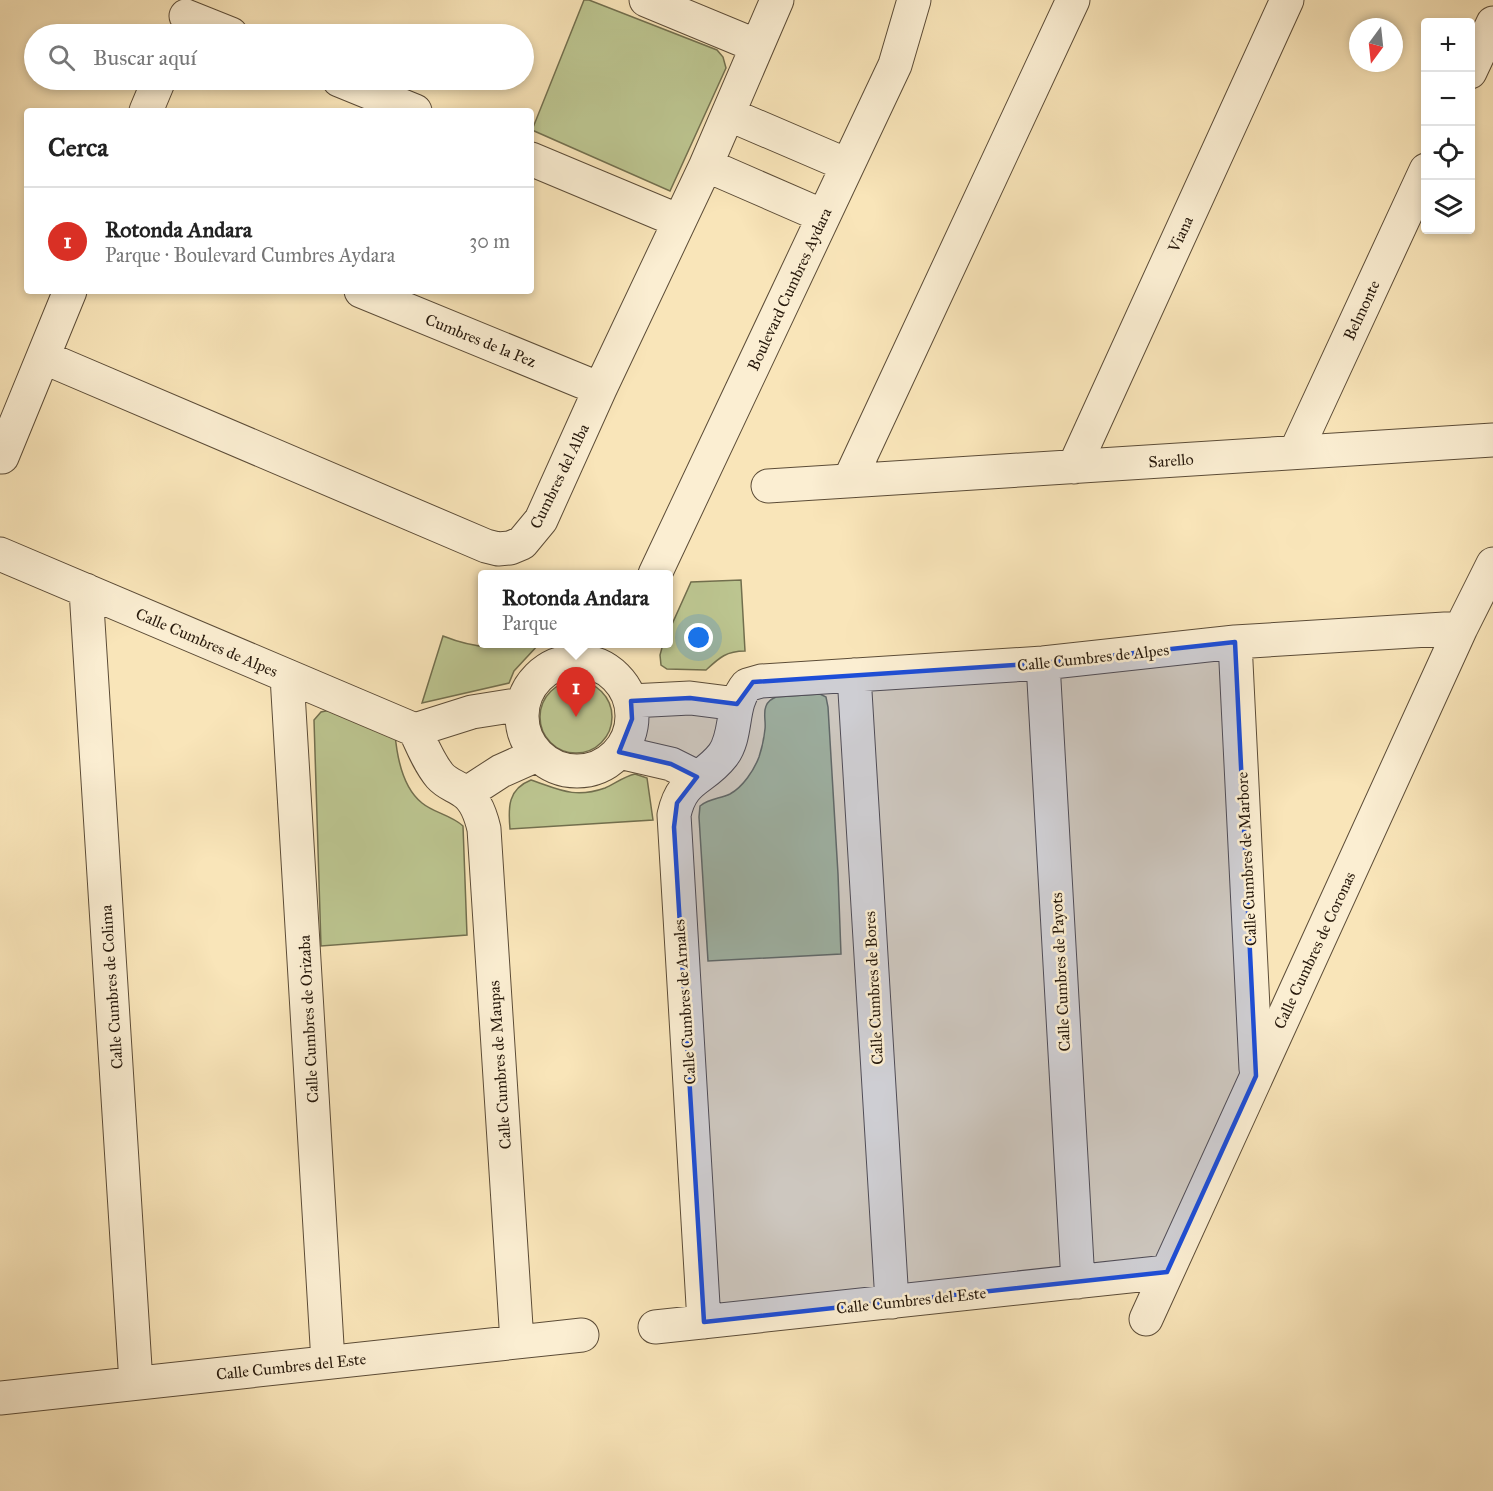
<!DOCTYPE html>
<html lang="es">
<meta charset="utf-8">
<style>
:root{--surface:#fff;--page:#f2f2f2;--text:#222;--muted:#767676;--line:#e0e0e0;--accent:#d93025}
body{margin:0;font-family:"IM FELL Great Primer",serif;background:var(--page);color:var(--text)}
.controls{position:absolute;right:18px;top:18px;display:grid;overflow:hidden;border-radius:6px;box-shadow:0 3px 9px #0003}
.controls button{width:54px;height:54px;display:grid;place-items:center;padding:0;border:0;border-bottom:2px solid var(--line);background:var(--surface);color:var(--text);font:30px sans-serif}
.compass{position:absolute;left:1349px;top:18px;width:54px;height:54px;border-radius:50%;background:var(--surface);box-shadow:0 3px 9px #0003;rotate:195deg}
.you{position:absolute;left:699px;top:638px;width:21px;height:21px;margin:-15px;border:4px solid #fff;border-radius:50%;background:#1a73e8;box-shadow:0 0 0 9px #1a73e833}
.badge{display:grid;place-items:center;width:39px;height:39px;border-radius:50%;background:var(--accent);color:#fff;font-size:20px;font-weight:700}
.pin{position:absolute;translate:-50% -50px;filter:drop-shadow(0 2px 3px #0008)}
.pin::after{content:'';position:absolute;top:32px;width:21px;height:18px;background:inherit;clip-path:polygon(0 0,100% 0,50% 100%)}
.popup{position:absolute;left:478px;top:570px;width:195px;height:78px;box-sizing:border-box;display:grid;place-content:center;border-radius:6px;background:var(--surface);filter:drop-shadow(0 2px 4px #0005);font-size:20px;white-space:nowrap;color:var(--muted)}
.popup b{font-size:22px;color:var(--text)}
.popup::after{content:'';position:absolute;left:50%;top:100%;margin-left:-12px;border:12px solid transparent;border-top-color:var(--surface)}
.list{margin:0;padding:0;list-style:none}
h2{display:flex;justify-content:space-between;align-items:center;height:78px;margin:0;padding:0 24px;font-size:26px}
h2 small{font-size:20px;font-weight:400;color:var(--muted)}
.list li{display:grid;grid-template-columns:39px 1fr auto;gap:18px;align-items:center;box-sizing:border-box;height:108px;padding:0 24px;border-top:2px solid var(--line)}
.list b{display:block;font-size:22px;white-space:nowrap}
.list p{margin:0;font-size:20px;white-space:nowrap;color:var(--muted)}
.list em{font-size:20px;font-style:normal;color:var(--muted)}
.icon{flex:none;width:33px;height:33px;fill:none;stroke:currentColor;stroke-width:2;stroke-linecap:round;stroke-linejoin:round}
.map{position:relative;flex:none;width:1493px;height:1491px;overflow:hidden}
.search{position:absolute;background:var(--surface);box-shadow:0 3px 9px #0003;left:24px;top:24px;width:510px;height:66px;display:flex;align-items:center;gap:15px;box-sizing:border-box;padding:0 21px;border-radius:33px;color:var(--muted);font-size:22px}
.panel{position:absolute;background:var(--surface);box-shadow:0 3px 9px #0003;left:24px;top:108px;width:510px;height:186px;border-radius:6px}
.map>svg:first-child{display:block}
.green{fill:#bcc590;stroke:#726f4e;stroke-width:1.5}
.lines{fill:none;stroke-linecap:round;stroke-linejoin:round}
.minor-casing{stroke:#5c4c37;stroke-width:35}
.minor{stroke:#fbeed2;stroke-width:33}
.marked{fill:#1d4ed8;fill-opacity:0.2;stroke:#1d4ed8;stroke-width:4.5;stroke-linejoin:round}
.labels{text-anchor:middle;stroke-width:5;stroke-linejoin:round;paint-order:stroke}
.street-label{font-size:16px;fill:#27190c;stroke:#fbeed2}
</style>
<div class="map">
<svg width="1493" height="1491" viewBox="0 0 1493 1491">
<rect width="100%" height="100%" fill="#f9e5b9"/>
<filter id="stains"><feTurbulence type="fractalNoise" baseFrequency=".00333" numOctaves="4"/><feColorMatrix values="0 0 0 0 .2 0 0 0 0 .09 0 0 0 0 .02 0 0 0 .5 -.17"/></filter>
<radialGradient id="worn" r=".72"><stop offset=".6" stop-color="#630" stop-opacity="0"/><stop offset="1" stop-color="#630" stop-opacity=".3"/></radialGradient>
<path class="green" d="M584,0H589L717,50L723,57L726,68L670,191L532,130Z
M741,580L745,651C726,651 719,658 706,670L667,669L661,665L660,655L663,644H669V631L691,582Z
M443,636C478,650 502,649 539,644L514,671L509,683L422,703Z
M540 717a36 36 0 1 1 72 0a36 36 0 1 1-72 0Z
M820,694L826,697L828,707L838,874L841,954L708,961L699,817L700,806C710,798 720,799 730,794C743,787 754,770 759,757C762,748 764,739 765,729C766,722 763,713 766,706C768,701 771,699 776,697Z
M335,709L395,734C397,757 403,788 422,803C434,813 451,815 463,826L467,935L321,946L314,720L321,712Z
M635,774L647,778L653,820L510,829C508,807 508,789 531,780C558,789 574,799 605,788C614,784 625,776 635,774Z"/>
<g class="lines">
<defs>
<path id="minor" d="M646,0L757,46
M186,16L231,34
M1470,72L1493,23
M339,80L415,111
M146,111L159,80
M728,114L847,165
M531,159L679,221
M706,165L823,216
M361,291L600,389
M43,357L486,546L498,549L510,548L522,543L541,520L600,389L706,165L777,0
M1296,451L1426,170
M2,457L70,291
M1074,467L1287,0
M849,481L1073,0
M768,486L1493,440
M0,554L415,730
M655,574L895,65L914,0
M86,590L136,1383
M1235,642L1256,1069
M522 716a55 55 0 1 1 110 0a55 55 0 1 1-110 0Z
M1043,663L1078,1282
M854,675L892,1302
M287,676L328,1362
M631,701L690,698L737,704
M415,730C422,745 429,763 440,776C447,784 456,786 464,792C476,800 481,816 484,829L517,1342
M415,730L472,712L522,704
M619,752L671,764L697,777
M467,793L501,771L537,755
M1146,1319L1461,628L1493,564
M704,1322L674,815C682,777 703,781 723,755C738,735 730,705 747,685L761,681L1043,663L1235,642L1461,628
M655,1327L1167,1272
M0,1398L582,1335"/>
</defs>
<use href="#minor" class="minor-casing"/>
<use href="#minor" class="minor"/>
</g>
<path class="marked" d="M1235,642L1256,1076L1167,1272L704,1322L674,827L677,803L697,777L671,764L619,752L632,719L631,701L690,698L737,704L753,682L1043,663Z"/>
<g class="labels">
<g class="street-label">
<text transform="translate(1180 234) rotate(-65)" y="6">Viana</text>
<text transform="translate(789 289) rotate(-65)" y="6">Boulevard Cumbres Aydara</text>
<text transform="translate(1361 310) rotate(-65)" y="6">Belmonte</text>
<text transform="translate(481 340) rotate(22)" y="6">Cumbres de la Pez</text>
<text transform="translate(1171 460) rotate(-4)" y="6">Sarello</text>
<text transform="translate(559 476) rotate(-64)" y="6">Cumbres del Alba</text>
<text transform="translate(207 642) rotate(23)" y="6">Calle Cumbres de Alpes</text>
<text transform="translate(1093 657) rotate(-6)" y="6">Calle Cumbres de Alpes</text>
<text transform="translate(1246 859) rotate(-93)" y="6">Calle Cumbres de Marbore</text>
<text transform="translate(1314 950) rotate(-65)" y="6">Calle Cumbres de Coronas</text>
<text transform="translate(1060 972) rotate(-93)" y="6">Calle Cumbres de Payots</text>
<text transform="translate(111 987) rotate(-94)" y="6">Calle Cumbres de Colima</text>
<text transform="translate(873 988) rotate(-93)" y="6">Calle Cumbres de Bores</text>
<text transform="translate(684 1002) rotate(-94)" y="6">Calle Cumbres de Arnales</text>
<text transform="translate(308 1019) rotate(-93)" y="6">Calle Cumbres de Orizaba</text>
<text transform="translate(499 1065) rotate(-94)" y="6">Calle Cumbres de Maupas</text>
<text transform="translate(911 1300) rotate(-6)" y="6">Calle Cumbres del Este</text>
<text transform="translate(291 1366) rotate(-6)" y="6">Calle Cumbres del Este</text>
</g>
</g>
<rect width="100%" height="100%" filter="url(#stains)"/>
<rect width="100%" height="100%" fill="url(#worn)"/>
</svg>
<div class="controls">
<button>+</button>
<button>−</button>
<button><svg class="icon" aria-label="locate" viewBox="0 0 24 24"><circle cx="12" cy="12" r="6"/><path d="M12 2v4M12 18v4M2 12h4M18 12h4"/></svg></button>
<button><svg class="icon" aria-label="layers" viewBox="0 0 24 24"><path d="M12 4l9 5-9 5-9-5zM3 14l9 5 9-5"/></svg></button>
</div>
<svg class="compass" viewBox="-18 -18 36 36"><path d="M0-13l5 13h-10z" fill="#e53935"/><path d="M0 13l5-13h-10z" fill="#767676"/></svg>
<div class="you"></div>
<div class="pin badge" style="left:576px;top:717px">1</div>
<div class="popup"><b>Rotonda Andara</b>Parque</div>
<div class="search"><svg class="icon" aria-label="search" viewBox="0 0 24 24"><circle cx="10" cy="10" r="6"/><path d="M15 15l6 6"/></svg>Buscar aquí</div>
<section class="panel">
<h2>Cerca<small></small></h2>
<ul class="list">
<li><span class="badge">1</span><div><b>Rotonda Andara</b><p>Parque · Boulevard Cumbres Aydara</p></div><em>30 m</em></li>
</ul>
</section>
</div>
